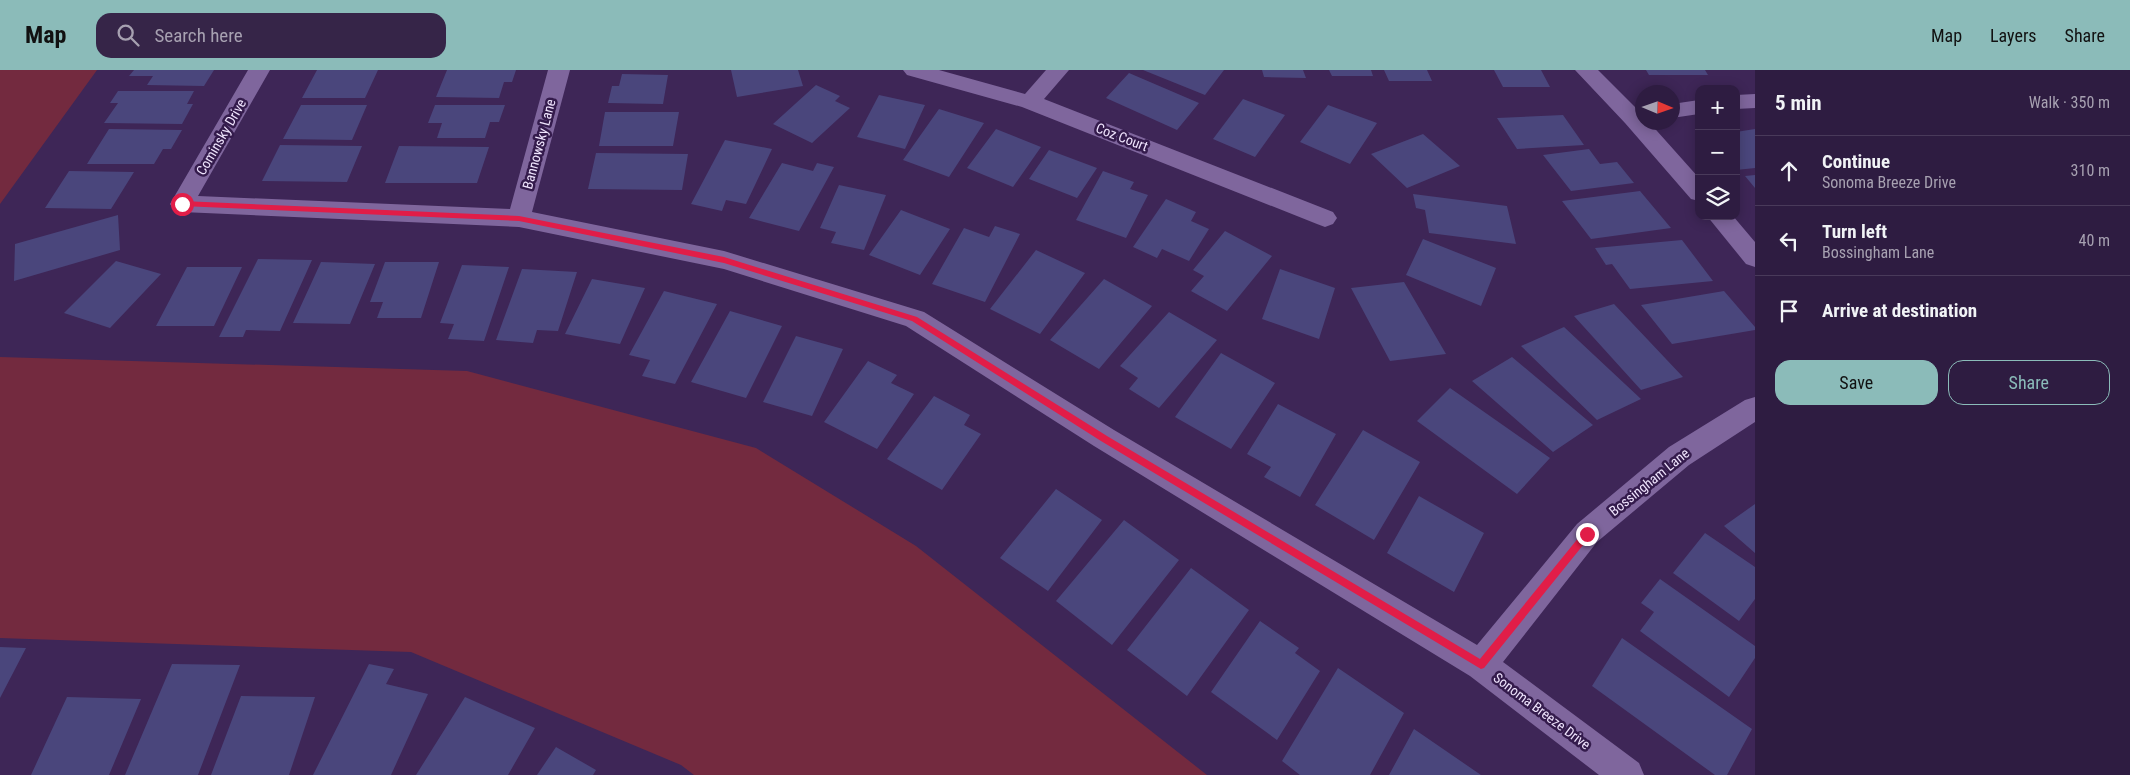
<!DOCTYPE html>
<meta charset="utf-8">
<style>
:root{--surface:#2e1c41;--page:#362548;--text:#f1f3f6;--muted:#a7a1b1;--line:#493a5a;--accent:#8bbbb9}
body{margin:0;font-family:"Roboto Condensed",sans-serif;background:var(--page);color:var(--text)}
.controls{position:absolute;right:15px;top:15px;display:grid;overflow:hidden;border-radius:10px;box-shadow:0 2px 12px #0003}
.controls button{width:45px;height:45px;display:grid;place-items:center;padding:0;border:0;border-bottom:1px solid var(--line);background:var(--surface);color:var(--text);font:25px sans-serif}
.compass{position:absolute;left:1635px;top:15px;width:45px;height:45px;border-radius:50%;background:var(--surface);box-shadow:0 2px 12px #0003;rotate:92deg}
.stop{position:absolute;width:15px;height:15px;margin:-11px;border:4px solid #e11d48;border-radius:50%;background:#fff}
.stop.end{background:#e11d48;border-color:#fff;box-shadow:0 1px 5px #0008}
.list{margin:0;padding:0;list-style:none}
h2{display:flex;justify-content:space-between;align-items:center;height:65px;margin:0;padding:0 20px;font-size:21px}
h2 small{font-size:16px;font-weight:400;color:var(--muted)}
.list li{display:grid;grid-template-columns:32px 1fr auto;gap:15px;align-items:center;box-sizing:border-box;height:70px;padding:0 20px;border-top:1px solid var(--line)}
.list b{display:block;font-size:19px;white-space:nowrap}
.list p{margin:0;font-size:16px;white-space:nowrap;color:var(--muted)}
.list em{font-size:16px;font-style:normal;color:var(--muted)}
.actions{display:flex;gap:10px;padding:15px 20px}
.actions a{flex:1;padding:11px 0;border:1px solid var(--accent);border-radius:15px;text-align:center;font-size:18px;color:var(--accent)}
.actions .main{background:var(--accent);color:#111}
.icon{flex:none;width:28px;height:28px;fill:none;stroke:currentColor;stroke-width:2;stroke-linecap:round;stroke-linejoin:round}
.map{position:relative;flex:none;width:1755px;height:705px;overflow:hidden}
header{display:flex;align-items:center;gap:30px;box-sizing:border-box;height:70px;padding:0 25px;background:var(--accent);color:#111}
header strong{font-size:24px}
nav{display:flex;gap:28px;margin-inline-start:auto;font-size:18px}
.search{width:350px;height:45px;background:var(--page);display:flex;align-items:center;gap:12px;box-sizing:border-box;padding:0 18px;border-radius:15px;color:var(--muted);font-size:19px}
main{display:flex}
aside{flex:1;background:var(--surface)}
.map>svg:first-child{display:block}
.green{fill:#732a3f}
.building{fill:#4a467c}
.lines{fill:none;stroke-linecap:round;stroke-linejoin:round}
.minor{fill:#7f669d;fill-rule:evenodd}
.route{fill:#e11d48}
.labels{text-anchor:middle;stroke-width:5;stroke-linejoin:round;paint-order:stroke}
.street-label{font-size:14px;fill:#efe4fd;stroke:#341b4c}
</style>
<header>
<strong>Map</strong>
<div class="search"><svg class="icon" aria-label="search" viewBox="0 0 24 24"><circle cx="10" cy="10" r="6"/><path d="M15 15l6 6"/></svg>Search here</div>
<nav><a>Map</a><a>Layers</a><a>Share</a></nav>
</header>
<main>
<div class="map">
<svg width="1755" height="705" viewBox="0 0 1755 705">
<rect width="100%" height="100%" fill="#3e2657"/>
<path class="green" d="M0,0H97L0,134Z
M0,287L467,301L756,378L916,476L1207,705H694L681,695L411,582L0,568Z"/>
<path class="building" d="M134,0H214L204,16L147,15L153,6H129Z
M317,0H378L365,28H302Z
M447,0H516L512,12H504L499,28L436,27Z
M731,0H798L803,16L737,27Z
M1143,0H1224L1205,25Z
M1262,0H1303L1306,8L1264,7Z
M1329,0H1371L1373,6H1332Z
M1384,0H1427L1432,11H1389Z
M1494,0H1541L1550,17H1503Z
M1646,0H1705L1708,5H1649Z
M1129,3L1199,33L1177,60L1106,28Z
M622,4L668,5L663,34L608,33L612,16H619Z
M816,15L840,26L835,31L850,38L812,73L773,54Z
M118,21H194L187,34H193L182,54L104,53L118,33H110Z
M879,25L925,35L905,79L857,67Z
M1243,29L1285,45L1255,87L1213,69Z
M301,35H367L352,70L283,69Z
M435,35H505L499,52H490L485,68H437L442,53H428Z
M1328,35L1377,53L1350,94L1300,72Z
M939,39L984,53L949,107L903,90Z
M605,42H679L673,76H599Z
M1563,45L1584,75L1517,79L1497,48Z
M109,59L182,60L171,79H163L154,94H87Z
M996,59L1041,77L1013,117L967,98Z
M1755,59V98L1736,100V62Z
M1423,64L1460,96L1407,118L1371,84Z
M725,70L772,79L746,134L726,130L722,141L691,134Z
M280,75L362,76L347,112L262,111Z
M399,76L489,77L477,113H385Z
M1589,79L1600,94L1617,92L1634,113L1571,121L1543,85Z
M1049,80L1097,98L1077,128L1029,109Z
M596,83L688,84L682,120L588,119Z
M782,93L813,101L817,93L834,97L799,161L749,148Z
M69,101L134,102L111,139L45,138Z
M1103,101L1134,112L1130,119L1148,125L1126,168L1076,150Z
M1755,105V118L1745,106Z
M839,115L886,125L864,180L831,173L836,162L820,158Z
M1640,121L1671,158L1591,169L1562,131Z
M1413,124L1507,136L1516,174L1429,163L1425,140L1416,138Z
M1166,129L1196,142L1191,151L1209,159L1189,191L1162,179L1157,188L1133,177Z
M901,140L950,159L920,205L869,185Z
M118,145L120,180L14,211L15,174Z
M995,156L1020,164L985,232L932,214L964,158L989,167Z
M1225,161L1272,186L1227,241L1191,221L1204,206L1193,200Z
M1423,169L1496,198L1481,236L1406,205Z
M1682,170L1713,211L1630,219L1612,194L1606,195L1595,178Z
M1036,180L1085,203L1040,264L990,239Z
M258,189L312,190L280,261L246,260L243,267H219Z
M116,191L161,204L110,258L64,243Z
M321,192L375,194L350,254L293,253Z
M385,192H439L421,248H377L383,232H370Z
M462,195L509,197L484,271L448,269L454,254L440,253Z
M187,197H242L214,256H156Z
M522,199L577,202L558,261L537,260L533,273L496,270Z
M1280,199L1335,218L1319,269L1262,249Z
M592,209L645,218L620,274L565,264Z
M1104,209L1152,236L1099,299L1050,270Z
M1404,212L1446,284L1390,291L1351,218Z
M664,221L717,234L675,314L642,306L650,290L629,285Z
M1724,221L1755,257V260L1672,274L1641,235Z
M1614,234L1683,307L1641,320L1574,246Z
M730,241L782,256L746,328L691,312Z
M1169,242L1217,270L1159,338L1129,319L1138,308L1120,296Z
M1564,257L1641,329L1597,350L1521,276Z
M796,266L843,279L812,346L763,332Z
M1221,283L1275,313L1231,379L1175,347Z
M1512,287L1593,355L1553,382L1472,311Z
M868,291L897,305L891,313L914,324L877,379L824,352Z
M1450,318L1550,388L1517,424L1417,351Z
M934,326L970,345L964,355L981,364L942,420L887,389Z
M1278,334L1336,364L1300,427L1264,407L1271,397L1247,384Z
M1363,360L1420,392L1374,470L1315,435Z
M1056,419L1102,450L1048,521L1000,488Z
M1419,426L1484,463L1454,522L1387,483Z
M1755,434V483L1724,456Z
M1124,450L1179,490L1112,575L1056,531Z
M1705,463L1755,497V529L1739,551L1673,503Z
M1191,498L1249,540L1187,626L1127,580Z
M1660,509L1755,576V588L1729,627L1640,561L1654,542L1641,533Z
M1260,551L1299,578L1295,583L1320,601L1277,670L1211,622Z
M1622,568L1752,659L1727,705H1715L1592,616Z
M0,577L26,578L0,628Z
M172,594L240,595L198,705H125Z
M369,594L394,599L386,614L428,624L391,705H313Z
M1338,598L1404,643L1370,705H1300L1282,691Z
M241,626L315,627L289,705H211Z
M67,627L141,629L109,705H31Z
M465,627L535,658L508,705H416Z
M1414,659L1481,705H1389Z
M556,677L596,700L593,705H537Z"/>
<g class="lines">
<path class="minor" d="M248,0H270L198,126L510,139L548,0H570L532,142L724,181L924,242L1114,360L1477,575L1577,454L1669,377L1745,330L1755,327V352L1689,395L1597,472L1503,592L1639,693L1644,705H1599L1470,606L1094,376L906,256L724,199L519,157L182,142L174,140L170,134Z
M903,0H939L1025,24L1046,0H1069L1044,29L1333,142L1337,148L1333,154L1325,157L1317,154L1022,37L907,5Z
M1575,0H1598L1641,43L1642,52H1649L1699,108V131L1691,129L1625,53Z
M1755,24V38L1736,39V25Z
M1699,30V44L1672,48V34Z
M1707,146H1733L1755,172V197L1746,194Z"/>
</g>
<path class="route" d="M182,131L519,146L724,187L917,247L1107,366L1480,589L1584,461H1590L1592,464L1484,598L1481,599L1101,371L912,251L724,193L519,151L182,136L179,134Z"/>
<g class="labels">
<g class="street-label">
<text transform="translate(221 67) rotate(-60)" y="5">Cominsky Drive</text>
<text transform="translate(1122 67) rotate(21)" y="5">Coz Court</text>
<text transform="translate(539 74) rotate(-75)" y="5">Bannowsky Lane</text>
<text transform="translate(1649 412) rotate(-39)" y="5">Bossingham Lane</text>
<text transform="translate(1542 641) rotate(37)" y="5">Sonoma Breeze Drive</text>
</g>
</g>
</svg>
<div class="controls">
<button>+</button>
<button>−</button>
<button><svg class="icon" aria-label="layers" viewBox="0 0 24 24"><path d="M12 4l9 5-9 5-9-5zM3 14l9 5 9-5"/></svg></button>
</div>
<svg class="compass" viewBox="-18 -18 36 36"><path d="M0-13l5 13h-10z" fill="#e53935"/><path d="M0 13l5-13h-10z" fill="#a7a1b1"/></svg>
<div class="stop" style="left:182px;top:134px"></div>
<div class="stop end" style="left:1587px;top:464px"></div>
</div>
<aside>
<h2>5 min<small>Walk · 350 m</small></h2>
<ul class="list">
<li><svg class="icon" aria-label="ahead" viewBox="0 0 24 24"><path d="M12 20V5M6 11l6-6 6 6"/></svg><div><b>Continue</b><p>Sonoma Breeze Drive</p></div><em>310 m</em></li>
<li><svg class="icon" aria-label="left" viewBox="0 0 24 24"><path d="M17 20v-9H6M10 6l-5 5 5 5"/></svg><div><b>Turn left</b><p>Bossingham Lane</p></div><em>40 m</em></li>
<li><svg class="icon" aria-label="arrive" viewBox="0 0 24 24"><path d="M6 21V4h12l-3 4 3 4H6"/></svg><div><b>Arrive at destination</b></div></li>
</ul>
<div class="actions"><a class="main">Save</a><a>Share</a></div>
</aside>
</main>
